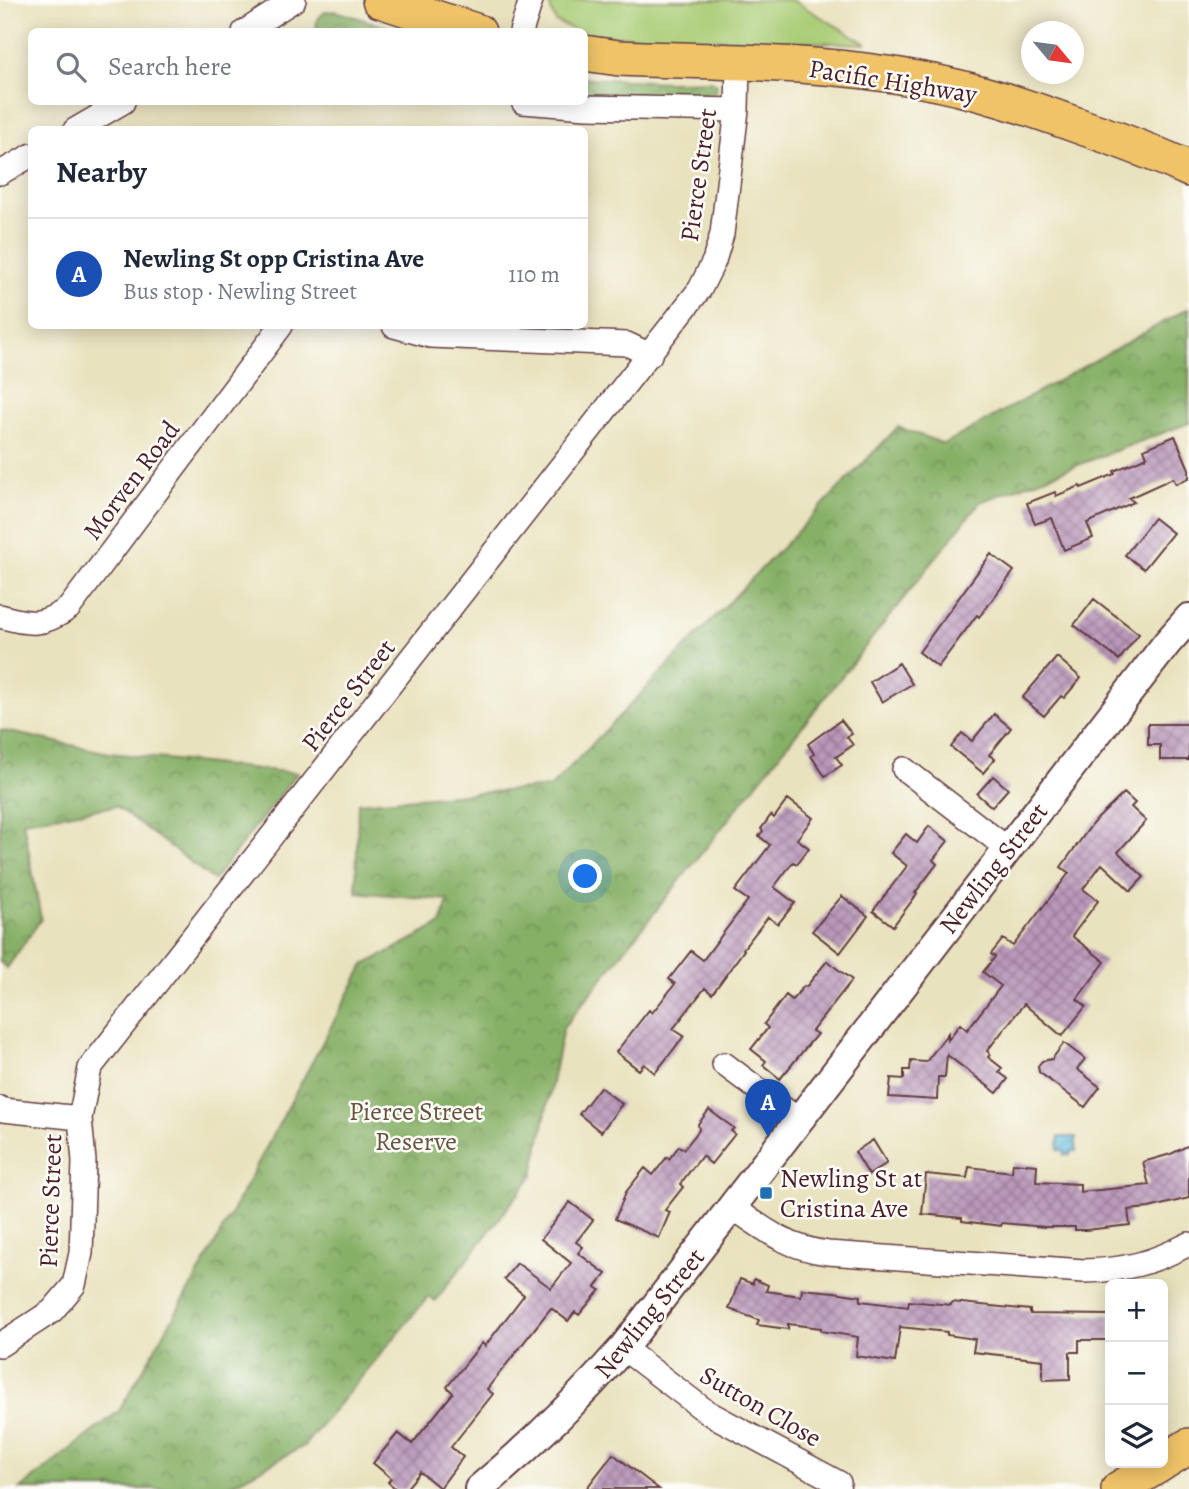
<!DOCTYPE html>
<meta charset="utf-8">
<style>
:root{--surface:#fff;--page:#f2f2f3;--text:#1f2937;--muted:#747a83;--line:#e0e1e3;--accent:#db2777}
body{margin:0;font-family:Alegreya,serif;background:var(--page);color:var(--text)}
.controls{position:absolute;right:21px;bottom:21px;display:grid;overflow:hidden;border-radius:10px;box-shadow:0 4px 18px #0003}
.controls button{width:63px;height:63px;display:grid;place-items:center;padding:0;border:0;border-bottom:2px solid var(--line);background:var(--surface);color:var(--text);font:35px sans-serif}
.compass{position:absolute;left:1021px;top:21px;width:63px;height:63px;border-radius:50%;background:var(--surface);box-shadow:0 4px 18px #0003;rotate:119deg}
.you{position:absolute;left:586px;top:877px;width:24px;height:24px;margin:-18px;border:5px solid #fff;border-radius:50%;background:#1a73e8;box-shadow:0 0 0 10px #1a73e833}
.badge{display:grid;place-items:center;width:46px;height:46px;border-radius:50%;background:var(--accent);color:#fff;font-size:23px;font-weight:700}
.pin{position:absolute;translate:-50% -58px;filter:drop-shadow(0 2px 4px #0008)}
.pin::after{content:'';position:absolute;top:37px;width:24px;height:21px;background:inherit;clip-path:polygon(0 0,100% 0,50% 100%)}
.list{margin:0;padding:0;list-style:none}
h2{display:flex;justify-content:space-between;align-items:center;height:91px;margin:0;padding:0 28px;font-size:30px}
h2 small{font-size:23px;font-weight:400;color:var(--muted)}
.list li{display:grid;grid-template-columns:46px 1fr auto;gap:21px;align-items:center;box-sizing:border-box;height:112px;padding:0 28px;border-top:2px solid var(--line)}
.list b{display:block;font-size:26px;white-space:nowrap}
.list p{margin:0;font-size:23px;white-space:nowrap;color:var(--muted)}
.list em{font-size:23px;font-style:normal;color:var(--muted)}
.icon{flex:none;width:38px;height:38px;fill:none;stroke:currentColor;stroke-width:2;stroke-linecap:round;stroke-linejoin:round}
.map{position:relative;flex:none;width:1189px;height:1489px;overflow:hidden}
.search{position:absolute;background:var(--surface);box-shadow:0 4px 18px #0003;left:28px;top:28px;width:560px;height:77px;display:flex;align-items:center;gap:18px;box-sizing:border-box;padding:0 24px;border-radius:10px;color:var(--muted);font-size:26px}
.panel{position:absolute;background:var(--surface);box-shadow:0 4px 18px #0003;left:28px;top:126px;width:560px;height:203px;border-radius:10px}
.map>svg:first-child{display:block}
.green{fill:#a9cc75;stroke:#7a7650;stroke-width:2}
.forest{fill:url(#forest-crowns);stroke:#686848;stroke-width:2}
.water{fill:url(#water-waves);stroke:#566e85;stroke-width:2}
.building{fill:url(#building-cross-hatch)}
.lines{fill:none;stroke-linecap:round;stroke-linejoin:round}
.minor-casing{stroke:#623c41;stroke-width:26}
.tertiary-casing{stroke:#623c41;stroke-width:32}
.primary-casing{stroke:#623c41;stroke-width:38}
.minor{stroke:#fff;stroke-width:23}
.tertiary{stroke:#fff;stroke-width:28}
.primary{stroke:#f0c369;stroke-width:35}
.poi-dot{fill:#1f6fb2;stroke:#fdfcf7;stroke-width:2.5}
.labels{text-anchor:middle;stroke-width:5;stroke-linejoin:round;paint-order:stroke}
.street-label{font-size:26px;fill:#4a1f2b;stroke:#fdfcf7}
.park-label{font-size:26px;fill:#665341;stroke:#fdfcf7}
.poi-label{font-size:26px;fill:#4a1f2b;stroke:#fdfcf7;text-anchor:start}
</style>
<div class="map">
<svg width="1189" height="1489" viewBox="0 0 1189 1489">
<defs>
<pattern id="forest-crowns" width="20" height="18" patternUnits="userSpaceOnUse" patternTransform="scale(1.75)"><rect width="20" height="18" fill="#86b066"/><path d="M2 6a3 3 0 1 1 6 0M12 15a3 3 0 1 1 6 0" fill="none" stroke="#708f54"/></pattern>
<pattern id="water-waves" width="16" height="10" patternUnits="userSpaceOnUse" patternTransform="scale(1.75)"><rect width="16" height="10" fill="#61bddf"/><path d="M0 5q4-4 8 0t8 0" fill="none" stroke="#5299b5"/></pattern>
<pattern id="building-cross-hatch" width="8" height="8" patternUnits="userSpaceOnUse" patternTransform="scale(1.75)"><rect width="8" height="8" fill="#ba98bb"/><path d="M0 0l8 8M0 8l8-8" fill="none" stroke="#997b98"/></pattern>
</defs>
<rect width="100%" height="100%" fill="#fdfcf7"/>
<filter id="ink" filterUnits="userSpaceOnUse"><feTurbulence type="fractalNoise" baseFrequency=".0143" numOctaves="2"/><feDisplacementMap in="SourceGraphic" scale="14" xChannelSelector="R" yChannelSelector="G"/><feConvolveMatrix kernelMatrix="1 2 1 2 8 2 1 2 1" color-interpolation-filters="sRGB"/></filter>
<filter id="wash" filterUnits="userSpaceOnUse"><feTurbulence type="fractalNoise" baseFrequency=".00686" numOctaves="4" result="noise"/><feDisplacementMap in="SourceGraphic" scale="28" xChannelSelector="R" yChannelSelector="G"/><feGaussianBlur stdDeviation="1.57" result="paint"/><feColorMatrix in="noise" values="0 0 0 0 0 0 0 0 0 0 0 0 0 0 0 0 0 1.4 0 .05"/><feComposite in="paint" operator="in"/></filter>
<g filter="url(#wash)">
<rect width="100%" height="100%" fill="#e9e2be"/>
<path class="green" d="M554,0H792L867,44L585,35L584,32L577,31L556,22L550,7Z"/>
<path class="forest" d="M336,11L400,31H321L316,26L318,18L325,12Z
M585,78L670,82L711,81L717,84L716,92L700,95H625L585,92Z
M1189,308V423L980,502L563,1028L533,1175L435,1301L428,1297L304,1446L223,1489H20L119,1411L203,1266L364,965L441,924L448,900L356,892L358,803L551,787L898,427L944,444Z
M0,730L109,753L297,773L214,880L116,806L23,821L41,919L7,968L0,962Z"/>
<path class="water" d="M1059,1137H1076V1151H1071L1070,1155H1064L1065,1151L1058,1150Z"/>
<g id="blocks">
<path class="building" d="M1175,436L1189,469V478L1176,484L1173,478L1129,498L1134,502L1087,523L1093,538L1064,550L1052,518L1035,524L1027,503L1055,492L1056,496L1080,486L1081,488L1115,474L1114,471L1147,457L1144,449Z
M1154,518L1173,533L1144,569L1125,555Z
M991,554L1014,571L979,617L977,615L938,667L919,652Z
M1094,599L1139,634L1119,660L1074,625Z
M1057,657L1081,678L1064,698L1061,696L1044,716L1022,698Z
M899,663L912,684L882,702L870,682Z
M994,714L1011,728L989,755L995,759L983,773L951,747L962,733L972,741Z
M841,720L852,734L847,737L853,745L836,757L842,765L825,776L811,756L814,754L808,744Z
M1148,724H1189V760H1160V745H1148Z
M993,776L1008,789L992,807L977,794Z
M1124,793L1135,803L1131,807L1146,821L1118,852L1144,877L1131,891L1102,864L1083,889L1098,901L1072,936L1105,962L1077,999L1086,1006L1062,1036L1024,1004L987,1051L990,1054L988,1057L1002,1068L999,1072L1008,1079L997,1093L947,1055L945,1077H938L937,1100L889,1097L891,1078L904,1079V1070H910L911,1061L926,1062L948,1033V1040L960,1024L967,1030L1001,986L983,972L995,957L991,954L1003,939L1013,946L1069,873L1061,867L1093,823Z
M788,799L813,818L797,839L809,848L797,864L793,862L774,887L795,903L778,924L768,917L743,949L744,950L712,994L705,988L673,1029L684,1036L655,1073L644,1064L639,1070L616,1052L649,1010L652,1013L675,984L669,979L691,951L703,960L748,900L735,891L770,845L759,836L763,831L761,829L771,815L774,818Z
M929,826L948,841L933,860L937,864L915,893L917,894L893,926L873,911L907,866L891,853L906,834L917,843Z
M842,896L868,916L840,953L812,931Z
M827,961L852,980L812,1031L817,1034L780,1079L763,1065L766,1061L751,1049L768,1028L764,1024L786,995L792,1000L804,986L806,987Z
M1064,1043L1085,1059L1077,1069L1100,1087L1085,1107L1039,1072L1038,1066L1042,1061L1052,1059Z
M600,1087L622,1104L601,1132L579,1114Z
M709,1110L734,1128L731,1131L735,1134L711,1164L702,1156L680,1184L683,1187L665,1210L670,1212L659,1238L615,1219L626,1192L645,1168L653,1175L667,1157L669,1159L679,1146L684,1149L699,1130L698,1124Z
M873,1140L887,1163L869,1175L855,1152Z
M1189,1145V1198L1149,1208L1128,1210L1130,1225L1086,1230H1075V1227H1045L1002,1223L1001,1226L962,1221V1218L922,1214L926,1174L967,1178L969,1167L1012,1172L1013,1163L1037,1165L1036,1182L1080,1184V1192L1149,1185L1143,1162L1171,1154Z
M570,1202L593,1220L576,1242L583,1247L578,1253L606,1274L596,1287L600,1290L579,1315L575,1312L568,1321L551,1308L487,1389L493,1394L451,1447L463,1457L440,1488L420,1472L406,1489H396L388,1482L391,1478L373,1463L398,1433L412,1444L453,1393L447,1387L482,1343L485,1346L524,1295L504,1279L517,1263L551,1288L571,1263L541,1239Z
M740,1279L753,1284L754,1279L768,1285L766,1291L801,1296L802,1289L834,1292L861,1296L860,1301L908,1307L909,1301L951,1305L952,1302L1030,1310V1314L1110,1315V1340H1079V1352H1070V1379L1043,1380V1360L973,1352L975,1339L947,1335V1332L900,1327L895,1362L856,1356L858,1337L821,1331V1328L788,1324V1329L757,1325L759,1320L729,1309Z
M613,1454L659,1489H586Z"/>
</g>
</g>
<g filter="url(#ink)">
<use href="#blocks" fill-opacity="0" stroke="#623c41" stroke-width="2"/>
<g class="lines">
<defs>
<path id="minor" d="M244,32L294,0
M521,32L531,0
M523,102L586,107L737,110
M75,130L123,102
M0,173L32,155
M394,326L430,336L627,344L650,355
M0,616C30,625 43,626 69,608L281,326
M904,769L1008,849
M724,1064L800,1121
M0,1108L3,1110L80,1118
M732,1207C765,1230 787,1248 828,1253L1084,1271C1126,1270 1152,1263 1189,1244
M0,1345L52,1311L74,1285L81,1253L84,1161L80,1118L90,1068L700,289L714,261L722,234L737,110L738,63
M623,1348L707,1412L839,1483"/>
<path id="tertiary" d="M479,1489C533,1444 577,1401 623,1348L1167,643L1189,618"/>
<path id="primary" d="M380,0L478,32
M584,53L619,58C718,62 819,61 917,79C975,89 1030,108 1085,128C1120,140 1155,153 1189,169
M1163,1462L1189,1446
M1119,1489L1162,1463"/>
</defs>
<use href="#minor" class="minor-casing"/>
<use href="#tertiary" class="tertiary-casing"/>
<use href="#primary" class="primary-casing"/>
<use href="#minor" class="minor"/>
<use href="#tertiary" class="tertiary"/>
<use href="#primary" class="primary"/>
</g>
</g>
<rect class="poi-dot" x="759" y="1186" width="14" height="14" rx="3.5"/>
<g class="labels">
<g class="street-label">
<text transform="translate(893 81) rotate(9)" y="9">Pacific Highway</text>
<text transform="translate(698 175) rotate(-82)" y="9">Pierce Street</text>
<text transform="translate(131 480) rotate(-53)" y="9">Morven Road</text>
<text transform="translate(348 695) rotate(-52)" y="9">Pierce Street</text>
<text transform="translate(993 868) rotate(-52)" y="9">Newling Street</text>
<text transform="translate(50 1201) rotate(-88)" y="9">Pierce Street</text>
<text transform="translate(649 1313) rotate(-51)" y="9">Newling Street</text>
<text transform="translate(761 1406) rotate(30)" y="9">Sutton Close</text>
</g>
<g class="park-label">
<text x="416" y="1120">Pierce Street<tspan x="416" dy="30">Reserve</tspan></text>
</g>
<g class="poi-label">
<text x="780" y="1187">Newling St at<tspan x="780" dy="30">Cristina Ave</tspan></text>
</g>
</g>
</svg>
<div class="controls">
<button>+</button>
<button>−</button>
<button><svg class="icon" aria-label="layers" viewBox="0 0 24 24"><path d="M12 4l9 5-9 5-9-5zM3 14l9 5 9-5"/></svg></button>
</div>
<svg class="compass" viewBox="-18 -18 36 36"><path d="M0-13l5 13h-10z" fill="#e53935"/><path d="M0 13l5-13h-10z" fill="#747a83"/></svg>
<div class="you"></div>
<div class="pin badge" style="left:768px;top:1137px;background:#1a4fb4">A</div>
<div class="search"><svg class="icon" aria-label="search" viewBox="0 0 24 24"><circle cx="10" cy="10" r="6"/><path d="M15 15l6 6"/></svg>Search here</div>
<section class="panel">
<h2>Nearby<small></small></h2>
<ul class="list">
<li><span class="badge" style="background:#1a4fb4">A</span><div><b>Newling St opp Cristina Ave</b><p>Bus stop · Newling Street</p></div><em>110 m</em></li>
</ul>
</section>
</div>
